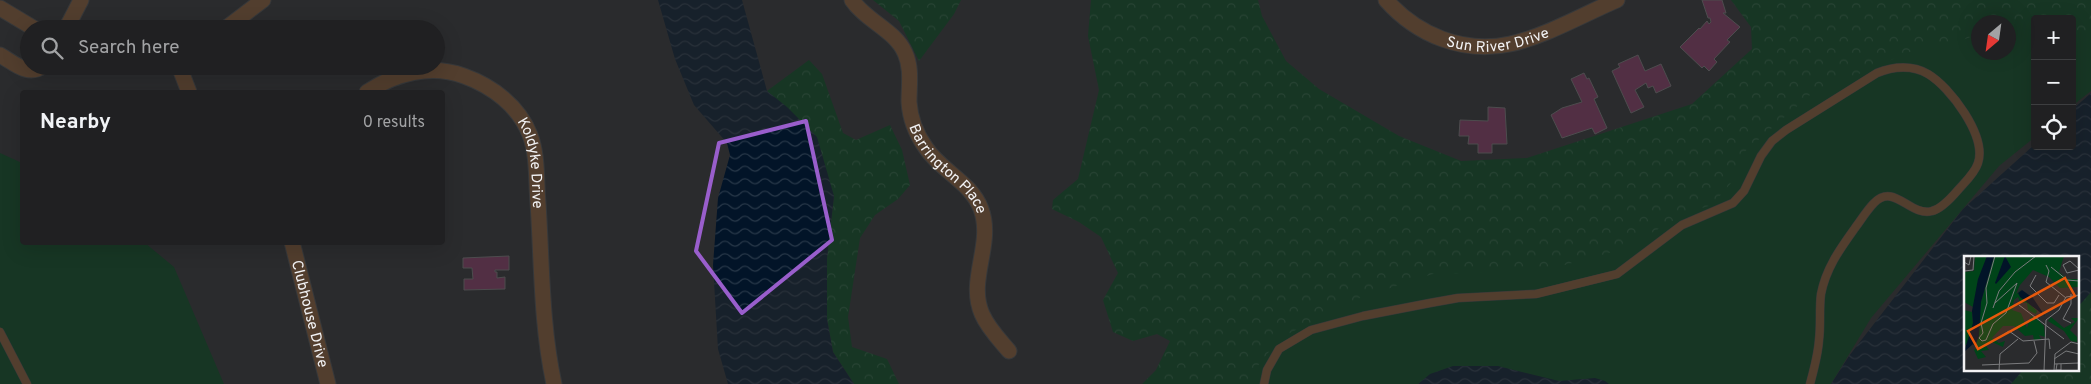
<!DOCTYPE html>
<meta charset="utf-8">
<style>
:root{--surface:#202022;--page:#2d2d2f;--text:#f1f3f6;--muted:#a2a3a5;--line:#3d3e40}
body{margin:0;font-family:Overpass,sans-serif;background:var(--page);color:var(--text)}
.controls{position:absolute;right:15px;top:15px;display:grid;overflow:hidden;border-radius:5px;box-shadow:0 5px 20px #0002}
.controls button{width:45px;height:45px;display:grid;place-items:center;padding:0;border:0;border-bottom:1px solid var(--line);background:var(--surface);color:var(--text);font:25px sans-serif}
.compass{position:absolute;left:1971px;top:15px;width:45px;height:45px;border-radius:50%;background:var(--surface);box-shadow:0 5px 20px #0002;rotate:209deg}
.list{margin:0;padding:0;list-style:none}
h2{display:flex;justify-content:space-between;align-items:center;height:65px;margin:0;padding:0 20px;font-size:21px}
h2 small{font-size:16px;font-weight:400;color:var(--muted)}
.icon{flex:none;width:28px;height:28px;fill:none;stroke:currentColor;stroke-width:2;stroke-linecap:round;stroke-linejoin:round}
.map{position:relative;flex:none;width:2091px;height:384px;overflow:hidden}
.search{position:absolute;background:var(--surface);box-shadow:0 5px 20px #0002;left:20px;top:20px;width:425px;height:55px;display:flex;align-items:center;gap:12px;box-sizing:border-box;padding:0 18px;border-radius:28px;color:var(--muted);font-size:19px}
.panel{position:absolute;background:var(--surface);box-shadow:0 5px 20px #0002;left:20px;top:90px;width:425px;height:155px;border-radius:5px}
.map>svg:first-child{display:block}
.green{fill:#004419;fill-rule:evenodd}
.forest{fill:url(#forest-crowns)}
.water{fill:url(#water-waves)}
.building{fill:#84335f;stroke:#777375}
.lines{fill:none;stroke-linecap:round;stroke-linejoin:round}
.lane-casing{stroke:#464749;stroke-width:9}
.street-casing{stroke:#464749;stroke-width:17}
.lane{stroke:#84552f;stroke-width:8}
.street{stroke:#84552f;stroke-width:15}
.marked{fill:none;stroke:#995ecc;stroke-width:4;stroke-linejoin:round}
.labels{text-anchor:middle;stroke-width:4.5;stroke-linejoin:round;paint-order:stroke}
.street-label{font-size:15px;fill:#f2f2f4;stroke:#131314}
.inset-road{fill:none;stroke:#7a7b7d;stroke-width:1}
.view{fill:#e8590c;fill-opacity:0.15;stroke:#e8590c;stroke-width:2.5}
.inset-edge{fill:none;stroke:#f2f2f4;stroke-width:2.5}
</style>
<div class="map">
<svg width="2091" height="384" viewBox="0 0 2091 384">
<defs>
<pattern id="forest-crowns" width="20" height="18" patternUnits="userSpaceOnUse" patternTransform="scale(1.25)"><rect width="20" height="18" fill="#004419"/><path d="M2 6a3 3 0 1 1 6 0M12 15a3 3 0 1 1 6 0" fill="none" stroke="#265f3b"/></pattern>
<pattern id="water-waves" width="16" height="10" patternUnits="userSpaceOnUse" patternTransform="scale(1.25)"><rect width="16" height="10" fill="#021428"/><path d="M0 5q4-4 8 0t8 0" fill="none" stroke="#273748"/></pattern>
</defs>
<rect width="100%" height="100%" fill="#2a2b2d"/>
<path class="green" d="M2024,0L2091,18V91L2072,106V19H2035V137L1999,166L1871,318L1831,384H1218L1256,346L1805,84ZM1978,22H2008V52H1978Z
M0,153L22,163V242L145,243L174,267L224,384H0Z"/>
<path class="forest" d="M873,0H961L954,14L919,61L899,21Z
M1091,0H1258L1262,16L1286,61L1319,89L1399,136L1461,161L1527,158L1692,104L1752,49L1751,27L1731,0H2091V31L2072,30V19H2035V25L2016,22L2009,25L2008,22H1978V34L1963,40L1919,48L1810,95L1742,154L1731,183L1712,205L1686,213L1624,249L1561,266L1498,272L1433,274L1357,299L1280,338L1252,373L1250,384H1142L1156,370L1170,341L1157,334L1133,341L1113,332L1103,300L1118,273L1101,237L1079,222L1052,209L1053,200L1078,179L1099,90L1088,36Z
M809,60L822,74L843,133L856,140L890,125L902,150L910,185L898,199L875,215L860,238L848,317L852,347L887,359L899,384H854L833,352L827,319V258L834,196L767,91Z
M2091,275V384H1982L1994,370H2077V286Z"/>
<path class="water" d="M658,0H742L767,91L787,107L817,137L834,196L827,258V319L833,352L854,384H728L718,349L713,265L718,198L730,155L727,143L694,105L675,59Z
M2091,93V292L2077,308V258H1965V370H2023L2011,384H1831L1849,356L1963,209L2035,144V146H2072V110Z
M1453,366H1498L1559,381L1595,378L1605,381L1609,384H1418L1430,374Z"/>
<path class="building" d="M1702,0H1722L1726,13H1723L1740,27L1727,40L1730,42L1714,59L1717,62L1709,71L1704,66L1702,68L1680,47L1699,28L1700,29L1707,21L1709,24L1711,22L1710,18H1708Z
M1638,55L1645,71L1661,64L1671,86L1656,93L1653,86L1648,88L1646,83L1635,90L1644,107L1631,113L1612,71L1620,67L1618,64Z
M1584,73L1587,79L1589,78L1598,97L1594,99L1607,128L1595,134L1592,128L1562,138L1551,115L1562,108L1582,102L1571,79Z
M1488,107L1505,108L1507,144H1492V153H1478V144H1468L1469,136H1459L1460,120L1488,121Z
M509,256V270H495V272H497V278L505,277V289L464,290V279H473L472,268H463V258Z"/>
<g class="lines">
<defs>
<path id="lane" d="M0,332L27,384
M1264,384L1267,370L1279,349L1311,330L1363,316L1430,303L1458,298L1536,294L1617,274L1682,225L1733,203L1744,191L1761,156L1772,141L1786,130L1877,73C1894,66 1913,65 1928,74C1950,87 1987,136 1978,163C1975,173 1965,182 1958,190C1952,197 1941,209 1932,211C1910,217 1894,182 1874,203C1867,210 1861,220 1855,228C1840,249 1826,268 1821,294C1819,309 1821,325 1819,340C1818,355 1814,369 1810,384"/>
<g id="street">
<path id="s1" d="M852,0C866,21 895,30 905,53C912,68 909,85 909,102C910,118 916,134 926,148C941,171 971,182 981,209C994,244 967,280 982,314C988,328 999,339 1009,351"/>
<path id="s2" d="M1386,0C1417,35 1463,54 1510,44C1544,37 1584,14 1617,0"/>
<path d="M0,8L35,29"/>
<path d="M66,29L81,0"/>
<path d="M225,29L263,0"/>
<path d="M0,55C14,63 28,77 43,66"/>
<path d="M179,66L189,92"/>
<path id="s3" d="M367,92C396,73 431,64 464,76C492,86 519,106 530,135C538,156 536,181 538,203C542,263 541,324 554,384"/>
<path id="s4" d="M292,242L328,384"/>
</g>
</defs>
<use href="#lane" class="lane-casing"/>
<use href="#street" class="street-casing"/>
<use href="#lane" class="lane"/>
<use href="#street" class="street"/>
</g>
<path d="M0 0H2091V384H0ZM806,121L832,240L742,313L696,251L719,143Z" fill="#2a2b2d" fill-opacity=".55" fill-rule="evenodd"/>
<path class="marked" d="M806,121L832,240L742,313L696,251L719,143Z"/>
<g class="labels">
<g class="street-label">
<text dy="5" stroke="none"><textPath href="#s2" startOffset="126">Sun River Drive</textPath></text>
<text dy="5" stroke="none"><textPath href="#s3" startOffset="221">Koldyke Drive</textPath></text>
<text dy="5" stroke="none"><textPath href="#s1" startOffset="205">Barrington Place</textPath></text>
<text dy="5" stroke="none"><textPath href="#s4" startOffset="74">Clubhouse Drive</textPath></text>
</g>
</g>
<g transform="translate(1964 256)">
<rect width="115" height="115" fill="#2a2b2d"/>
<path d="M30,0H100L95,16L103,23H115V31L96,32L85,21L69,14L56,29L44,56L25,82L16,93L12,92L17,46Z" fill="#004419"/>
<path d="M11,0H23L9,51L0,46V16L10,15ZM58,33L54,37L73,55L72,58L64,54L63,47L56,46L54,41L50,44L48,54L57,57L63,72L67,60L72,62L80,70L81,81L75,79L77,83L70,84L69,79L61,80L50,70H39L28,82L35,87L41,85L39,91L28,86L22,90L25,94L17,95L22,101L14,103L10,94L21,87L29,70L43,57L47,42ZM0,54L8,56L9,68L5,86L0,90ZM87,61L100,72L111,66L107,62H115L106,74L113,81V86L107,85L100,75L84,65Z" fill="#004419"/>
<path d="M23,0H30L17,46L15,80L11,90L9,88L0,96L9,67L8,55L14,23ZM41,0L47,11L32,28L31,27ZM58,34L69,42L81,60L56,41L54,37Z" fill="#021428"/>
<path class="inset-road" d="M31,0L22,32L23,47L17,67L19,77L15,82L18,85L22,84L29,68L42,57L53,27L31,47M0,6L5,9L7,0M82,9L85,15L82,26L102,42M87,11L103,24L115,25M115,13L106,5L99,9L103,17L115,14M0,15L9,14L10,0M72,19L66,30L83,47H90L95,39M55,49L100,83M29,52L35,35L51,16L72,0M107,67L99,63L107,48V38M36,81L45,75L59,85L85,83L86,93M90,103L102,95L115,98M90,108L115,107M93,108L92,114H97V108M18,109L65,107L73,97L70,85M35,115L36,98L54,83M80,115L82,64L95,54L102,41L115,39M90,115L91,98L107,86L115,88"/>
<path class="view" d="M101,22L111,40L14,93L4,75Z"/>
<rect width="115" height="115" class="inset-edge"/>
</g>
</svg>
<div class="controls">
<button>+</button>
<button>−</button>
<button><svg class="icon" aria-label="locate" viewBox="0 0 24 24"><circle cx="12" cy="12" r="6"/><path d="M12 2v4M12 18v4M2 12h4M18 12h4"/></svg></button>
</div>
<svg class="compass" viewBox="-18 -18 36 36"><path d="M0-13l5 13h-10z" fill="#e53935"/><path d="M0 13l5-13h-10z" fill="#a2a3a5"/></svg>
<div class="search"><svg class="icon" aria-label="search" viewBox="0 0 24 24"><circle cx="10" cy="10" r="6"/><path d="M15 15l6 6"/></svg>Search here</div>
<section class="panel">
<h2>Nearby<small>0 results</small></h2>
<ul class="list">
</ul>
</section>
</div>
